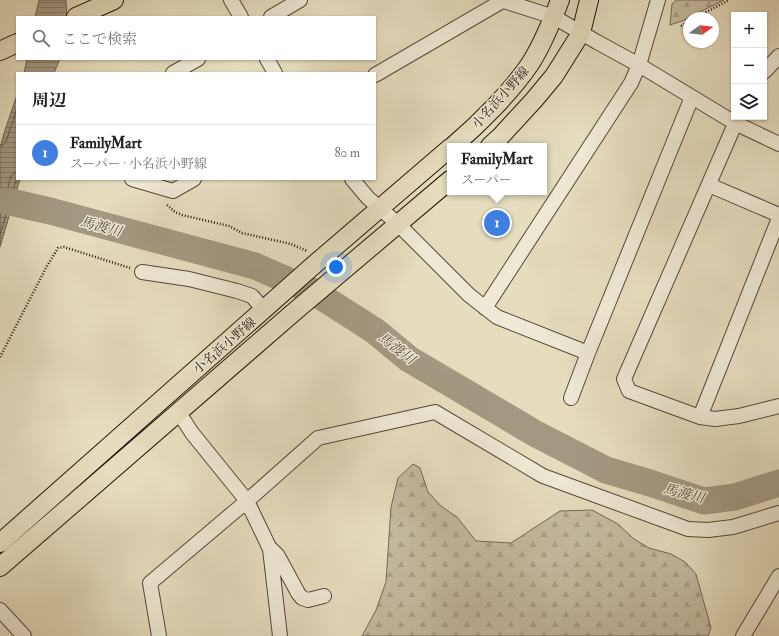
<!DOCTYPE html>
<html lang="ja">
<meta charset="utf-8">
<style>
:root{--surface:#fff;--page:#f6f6f6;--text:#222;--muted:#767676;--line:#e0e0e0;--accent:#8f2418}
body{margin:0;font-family:"IM FELL Double Pica","Noto Serif JP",serif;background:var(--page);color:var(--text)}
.controls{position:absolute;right:12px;top:12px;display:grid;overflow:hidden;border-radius:0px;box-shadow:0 1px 3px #0004}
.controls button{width:36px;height:36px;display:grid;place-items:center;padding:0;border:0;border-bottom:1px solid var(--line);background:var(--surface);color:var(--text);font:20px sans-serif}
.compass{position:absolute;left:683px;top:12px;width:36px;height:36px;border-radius:50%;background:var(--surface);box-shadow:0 1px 3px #0004;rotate:75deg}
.you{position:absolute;left:336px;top:267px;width:14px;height:14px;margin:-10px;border:3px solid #fff;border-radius:50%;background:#1a73e8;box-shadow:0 0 0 6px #1a73e833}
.badge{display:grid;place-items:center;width:26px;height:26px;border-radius:50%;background:var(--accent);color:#fff;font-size:13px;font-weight:700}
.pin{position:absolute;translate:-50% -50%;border:2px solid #fff;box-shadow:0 1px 4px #0006}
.popup{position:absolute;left:447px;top:143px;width:100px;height:52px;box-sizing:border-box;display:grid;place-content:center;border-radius:0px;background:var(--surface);filter:drop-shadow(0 1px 3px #0005);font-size:13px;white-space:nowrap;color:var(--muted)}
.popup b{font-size:15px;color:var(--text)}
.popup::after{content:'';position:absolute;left:50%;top:100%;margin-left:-8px;border:8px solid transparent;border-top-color:var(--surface)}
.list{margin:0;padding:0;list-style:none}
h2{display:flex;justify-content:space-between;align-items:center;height:52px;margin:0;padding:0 16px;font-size:17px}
h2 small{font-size:13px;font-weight:400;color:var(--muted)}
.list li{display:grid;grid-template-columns:26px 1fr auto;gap:12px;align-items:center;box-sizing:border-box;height:56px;padding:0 16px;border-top:1px solid var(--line)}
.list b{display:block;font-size:15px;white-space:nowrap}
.list p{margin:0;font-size:13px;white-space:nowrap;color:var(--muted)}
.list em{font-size:13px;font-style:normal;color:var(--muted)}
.icon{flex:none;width:22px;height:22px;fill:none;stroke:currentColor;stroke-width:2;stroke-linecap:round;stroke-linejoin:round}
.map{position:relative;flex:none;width:779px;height:636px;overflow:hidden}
.search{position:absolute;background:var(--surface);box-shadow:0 1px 3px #0004;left:16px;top:16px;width:360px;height:44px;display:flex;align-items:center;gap:10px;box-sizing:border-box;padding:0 14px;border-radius:0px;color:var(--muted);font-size:15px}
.panel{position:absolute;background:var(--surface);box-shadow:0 1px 3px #0004;left:16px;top:72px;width:360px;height:108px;border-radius:0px}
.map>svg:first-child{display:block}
.forest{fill:url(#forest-firs);stroke:#746857}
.water{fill:url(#water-rules);stroke:#706454}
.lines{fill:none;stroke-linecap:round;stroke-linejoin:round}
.shore{stroke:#635748;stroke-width:1}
.river{stroke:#a39982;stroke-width:27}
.minor-casing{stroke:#54473a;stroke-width:16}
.major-casing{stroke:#23150e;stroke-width:20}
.path{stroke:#23150e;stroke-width:2.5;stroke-dasharray:1 2;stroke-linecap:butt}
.minor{stroke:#eee9d5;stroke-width:14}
.major{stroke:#e5ddbe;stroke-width:18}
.labels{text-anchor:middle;stroke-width:3;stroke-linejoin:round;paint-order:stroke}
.street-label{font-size:13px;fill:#23150e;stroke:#eee9d5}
.water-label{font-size:14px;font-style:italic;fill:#564a3c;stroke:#eee9d5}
</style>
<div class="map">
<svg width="779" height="636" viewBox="0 0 779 636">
<defs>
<pattern id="forest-firs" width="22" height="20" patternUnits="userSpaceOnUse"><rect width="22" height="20" fill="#c4bba0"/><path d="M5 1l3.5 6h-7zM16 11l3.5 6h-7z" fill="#a8a089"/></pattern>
<pattern id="water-rules" width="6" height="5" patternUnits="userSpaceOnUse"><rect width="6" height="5" fill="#a39982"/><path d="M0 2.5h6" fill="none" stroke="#847c69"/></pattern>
</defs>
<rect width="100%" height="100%" fill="#e5ddbe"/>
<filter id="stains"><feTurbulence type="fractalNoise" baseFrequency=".005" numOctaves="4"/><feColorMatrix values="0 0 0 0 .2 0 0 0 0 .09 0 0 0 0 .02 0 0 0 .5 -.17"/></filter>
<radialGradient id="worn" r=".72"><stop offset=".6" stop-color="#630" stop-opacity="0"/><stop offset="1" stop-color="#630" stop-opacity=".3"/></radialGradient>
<path class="forest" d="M676,0H724L682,21L670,25L672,4Z
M413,464L420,468L428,492L442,507L457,517L476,541L511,543L560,511L592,510L618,524L634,539L649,548L671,554L685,562L696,574L711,628L708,636H362L376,610L386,582L391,507L398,478Z"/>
<path class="water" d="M39,0H66L67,17H35Z
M27,59H60L54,73H24Z
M17,95V179H20L0,247V148L5,130Z"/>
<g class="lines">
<path class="shore" d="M0,145H3L6,142L17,108
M0,216L11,176L17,171
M0,235L17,177"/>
<path class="river" d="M6,201L50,211L255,266L314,292L375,331L409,359L536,434L606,470L650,483L704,501L735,497L779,483"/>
<defs>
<path id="minor" d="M231,0L241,17
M504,1L554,17L597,42L639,65L735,123L779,144
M271,17L300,0
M267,59L275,73
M764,72L779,56
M173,73L198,59
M375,75L504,0
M738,117L624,379L629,391L700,417L715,419L739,416L779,406
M132,179L173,191L194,179
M352,179L368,198L398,224L469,295L497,317L588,353
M709,185L779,215
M142,272L189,279L237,291L252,296L264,310
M485,308L631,83L639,65L658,0
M571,398L588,353L692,97
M179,413L192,433L247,501L270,549L280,636
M700,417L779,218
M271,549L278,556L298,593L302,598L308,600L324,596
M0,610L24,636
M159,636L150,583L247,501L318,438L435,412L543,476L688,529L708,530L733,527L779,513
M743,636L779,576"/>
<path id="major" d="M76,17L114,0
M0,51L17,43
M453,146C479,124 511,92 530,64C543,44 552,21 560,0
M490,146L500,137L534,100L554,76L581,33L589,0
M0,543L315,264L450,148
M0,567L294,312L450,180"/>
</defs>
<use href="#minor" class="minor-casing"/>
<use href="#major" class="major-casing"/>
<path class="path" d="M695,18L729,0
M681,26L689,22
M167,205L175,212L182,215L229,226L242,233L291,244L307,251
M0,357L47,266L58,248L64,247L130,268"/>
<use href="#minor" class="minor"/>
<use href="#major" class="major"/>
</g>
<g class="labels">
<g class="street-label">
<text transform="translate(500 97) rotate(-48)" y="5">小名浜小野線</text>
<text transform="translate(224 345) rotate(-41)" y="5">小名浜小野線</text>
</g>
<g class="water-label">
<text transform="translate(101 226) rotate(15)" y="5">馬渡川</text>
<text transform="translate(397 348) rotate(37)" y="5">馬渡川</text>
<text transform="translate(684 493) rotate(14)" y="5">馬渡川</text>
</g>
</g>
<rect width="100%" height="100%" filter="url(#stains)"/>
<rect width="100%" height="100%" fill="url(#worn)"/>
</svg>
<div class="controls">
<button>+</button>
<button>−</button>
<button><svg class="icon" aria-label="layers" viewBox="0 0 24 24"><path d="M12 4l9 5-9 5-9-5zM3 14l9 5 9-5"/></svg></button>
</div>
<svg class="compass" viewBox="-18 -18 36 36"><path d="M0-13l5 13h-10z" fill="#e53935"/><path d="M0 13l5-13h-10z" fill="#767676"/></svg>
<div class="you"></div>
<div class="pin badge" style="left:497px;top:223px;background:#3f7fe0">1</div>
<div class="popup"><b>FamilyMart</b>スーパー</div>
<div class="search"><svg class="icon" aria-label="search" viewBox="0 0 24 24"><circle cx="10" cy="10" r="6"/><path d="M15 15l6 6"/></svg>ここで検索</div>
<section class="panel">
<h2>周辺<small></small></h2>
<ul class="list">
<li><span class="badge" style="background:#3f7fe0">1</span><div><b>FamilyMart</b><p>スーパー · 小名浜小野線</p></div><em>80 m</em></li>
</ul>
</section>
</div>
